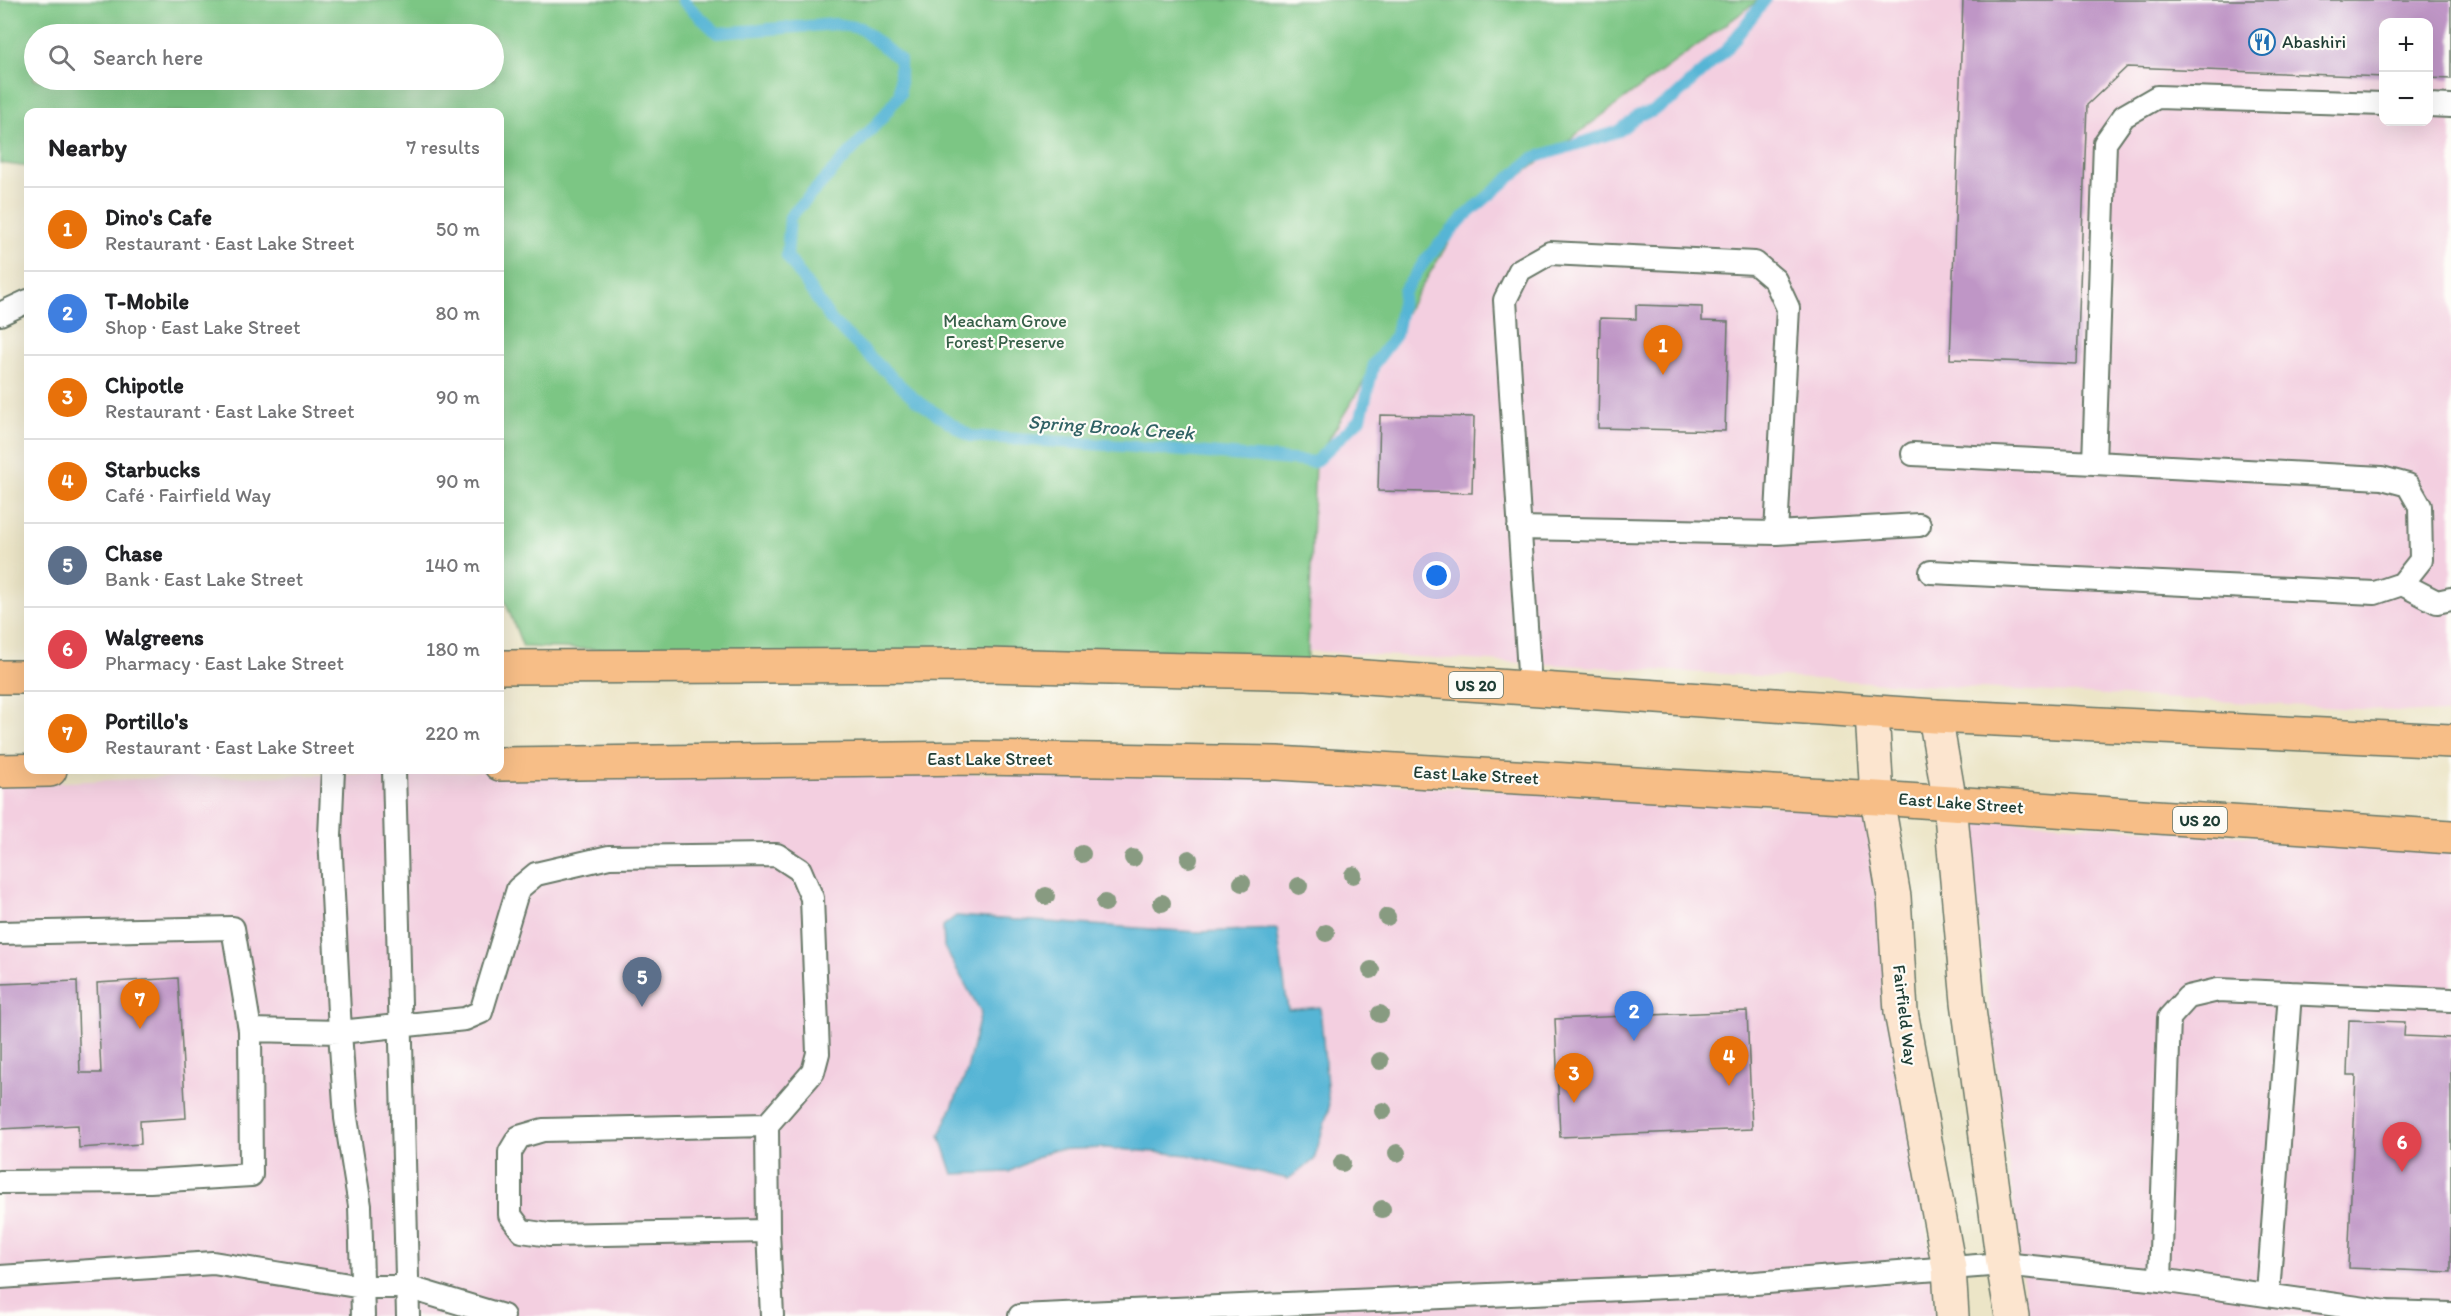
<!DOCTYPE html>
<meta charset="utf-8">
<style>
:root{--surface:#fff;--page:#f6f6f6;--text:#202124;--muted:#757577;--line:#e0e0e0;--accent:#1f6fb2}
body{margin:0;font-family:Itim,sans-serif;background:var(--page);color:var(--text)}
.controls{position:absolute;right:18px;top:18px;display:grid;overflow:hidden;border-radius:12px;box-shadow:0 6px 24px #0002}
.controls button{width:54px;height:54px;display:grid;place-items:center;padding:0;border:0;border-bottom:2px solid var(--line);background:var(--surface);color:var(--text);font:30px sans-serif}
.you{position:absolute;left:1437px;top:576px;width:21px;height:21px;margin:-15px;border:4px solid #fff;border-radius:50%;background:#1a73e8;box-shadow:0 0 0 9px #1a73e833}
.badge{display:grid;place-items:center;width:39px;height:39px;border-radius:50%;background:var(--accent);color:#fff;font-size:20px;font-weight:700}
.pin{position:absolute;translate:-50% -50px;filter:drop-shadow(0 2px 3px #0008)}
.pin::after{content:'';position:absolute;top:32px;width:21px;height:18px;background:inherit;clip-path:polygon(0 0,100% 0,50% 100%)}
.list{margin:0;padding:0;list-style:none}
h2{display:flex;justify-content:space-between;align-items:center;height:78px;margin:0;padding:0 24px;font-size:26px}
h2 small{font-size:20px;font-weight:400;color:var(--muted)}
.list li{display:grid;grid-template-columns:39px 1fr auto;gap:18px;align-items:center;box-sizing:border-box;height:84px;padding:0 24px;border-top:2px solid var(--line)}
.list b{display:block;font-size:22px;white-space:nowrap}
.list p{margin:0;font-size:20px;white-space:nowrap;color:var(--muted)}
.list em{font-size:20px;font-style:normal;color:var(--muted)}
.icon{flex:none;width:33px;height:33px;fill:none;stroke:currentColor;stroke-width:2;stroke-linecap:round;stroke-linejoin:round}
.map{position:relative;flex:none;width:2451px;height:1316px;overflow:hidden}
.search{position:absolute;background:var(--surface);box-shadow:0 6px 24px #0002;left:24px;top:24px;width:480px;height:66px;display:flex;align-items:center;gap:15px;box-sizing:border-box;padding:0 21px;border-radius:33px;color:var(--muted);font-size:22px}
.panel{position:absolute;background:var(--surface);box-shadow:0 6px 24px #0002;left:24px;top:108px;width:480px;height:666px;border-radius:12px}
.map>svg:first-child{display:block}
.built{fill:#f3cfe0;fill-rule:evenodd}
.green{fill:#7bc684;stroke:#4d825c;stroke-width:1.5;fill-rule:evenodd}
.water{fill:#57b5d5;stroke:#3b7984;stroke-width:1.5}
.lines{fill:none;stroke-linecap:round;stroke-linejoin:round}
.stream{stroke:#57b5d5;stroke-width:12}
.building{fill:#bf96c6}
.lane-casing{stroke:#677867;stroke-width:26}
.secondary-casing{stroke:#677867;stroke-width:36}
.primary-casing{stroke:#677867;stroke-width:36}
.lane{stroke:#fff;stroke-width:22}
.secondary{stroke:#fce5cf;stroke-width:33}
.primary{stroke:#f7be87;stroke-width:33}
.tree{fill:#889b81}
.labels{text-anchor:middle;stroke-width:4.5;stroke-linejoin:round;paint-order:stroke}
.shield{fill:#fdfcf7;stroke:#62766e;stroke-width:1.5}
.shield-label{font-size:16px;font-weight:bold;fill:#1f3d34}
.poi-label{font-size:18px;fill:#1f3d34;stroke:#fdfcf7;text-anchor:start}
.park-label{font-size:18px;fill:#365f48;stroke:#fdfcf7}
.street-label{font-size:18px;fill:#1f3d34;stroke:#fdfcf7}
.water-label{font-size:20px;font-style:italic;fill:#306164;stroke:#fdfcf7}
</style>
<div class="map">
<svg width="2451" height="1316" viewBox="0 0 2451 1316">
<rect width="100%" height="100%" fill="#fdfcf7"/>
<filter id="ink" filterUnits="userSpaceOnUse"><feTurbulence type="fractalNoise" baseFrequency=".0167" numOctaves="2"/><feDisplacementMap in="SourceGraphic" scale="12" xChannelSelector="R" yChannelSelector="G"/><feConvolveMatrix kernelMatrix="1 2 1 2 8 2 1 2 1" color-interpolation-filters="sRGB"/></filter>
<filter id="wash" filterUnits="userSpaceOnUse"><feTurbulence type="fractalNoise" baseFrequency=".008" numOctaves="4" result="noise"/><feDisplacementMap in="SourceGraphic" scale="24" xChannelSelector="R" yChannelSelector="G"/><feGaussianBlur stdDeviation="1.35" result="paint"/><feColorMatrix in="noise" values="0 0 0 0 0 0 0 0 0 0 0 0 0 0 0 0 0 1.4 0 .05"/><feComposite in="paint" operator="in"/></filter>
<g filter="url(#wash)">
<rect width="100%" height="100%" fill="#ece5c7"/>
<path class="built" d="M1759,0H2451V714L1307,651L1315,462L1464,217ZM2384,22H2428V122H2384Z
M625,769L1253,777L1865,811L1930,1254L1935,1316H0V785L153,778Z
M1966,818L2451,848V1316H2027Z"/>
<path class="green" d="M0,0H1759L1464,217L1315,462L1307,673L523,647L500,588V112H28V167L0,163ZM34,34H494V80H34Z"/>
<path class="water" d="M956,916L1197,932L1277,929L1288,1010L1320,1007L1329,1108L1314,1160L1288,1179L1188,1155L1106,1148L1051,1150L1009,1172L953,1174L940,1135L966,1074L981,1012L944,947L943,926Z"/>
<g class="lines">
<path class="stream" d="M682,0L717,33L836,24L860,28L900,60V94L882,118L790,217L787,256L832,321L916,400L970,436L1123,446L1315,462L1361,418L1374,364L1396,335L1404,291L1427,258L1464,217L1533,158L1619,131L1639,115L1651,112L1674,98L1726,50L1765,0"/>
</g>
<g id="blocks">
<path class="building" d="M1963,0H2451V79L2428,78V22H2384V77L2127,67L2087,105L2077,364L1950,359Z
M1636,305L1702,307V321L1728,322L1725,431L1598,428L1600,318L1636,319Z
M1380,415L1474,417L1472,493L1378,491Z
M178,978L186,1118L140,1121L141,1144L79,1148L78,1125L0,1129V984L77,981L80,1073H101L97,983Z
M1747,1011L1752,1129L1560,1137L1555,1019Z
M2349,1020L2405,1022L2404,1036L2451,1038V1272L2348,1268L2356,1075H2347Z"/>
</g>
</g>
<g filter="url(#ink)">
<use href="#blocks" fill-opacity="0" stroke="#677867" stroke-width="1.5"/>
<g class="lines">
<defs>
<path id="lane" d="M2428,105L2451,106
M0,314L28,301
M1913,454L2094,463L2105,143L2124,116L2157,97L2384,104
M1519,528L1776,533
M1931,572L2375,593L2402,584L2421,560L2420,506L2408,485L2382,478L2094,463
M2402,584L2437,602L2451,599
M1530,688L1505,300L1520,270L1550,253L1755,263L1775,280L1788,308L1776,533L1919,525
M333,770L330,836L340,1032L346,1118L360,1206L363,1316
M394,770L408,1316
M0,933L233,928L250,1030L251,1175L150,1181L0,1182
M250,1030L340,1032L465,1019L481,1012L518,889L536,874L609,857L777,855L800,870L812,898L818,1053L813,1072L767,1125L768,1231L772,1316
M767,1125L543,1130L519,1137L510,1152V1215L522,1231L549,1235L768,1231
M0,1277L213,1263L362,1287H407L503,1316
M2160,1280L2387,1312L2451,1314
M2268,1294L2290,993
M1020,1316L1755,1283L2003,1264L2160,1280L2169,1018L2188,997L2218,990L2451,1000"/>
<path id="secondary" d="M1872,712L1877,798L1894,897L1901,1012L1949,1268L1952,1316
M1935,716L1950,803L1968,1002L2003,1264L2012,1316"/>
<path id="primary" d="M500,667L986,665L1307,673L1935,716L2451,741
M0,677H28
M500,764L975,758L1277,763L1877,798L2451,837
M0,771L50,770"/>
</defs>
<use href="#lane" class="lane-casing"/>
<use href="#secondary" class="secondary-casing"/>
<use href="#primary" class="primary-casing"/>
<use href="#lane" class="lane"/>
<use href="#secondary" class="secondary"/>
<use href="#primary" class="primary"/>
</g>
<g class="tree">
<circle cx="1082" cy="854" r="9"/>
<circle cx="1133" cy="858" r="9"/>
<circle cx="1189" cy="859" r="9"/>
<circle cx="1353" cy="875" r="9"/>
<circle cx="1242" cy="883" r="9"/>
<circle cx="1299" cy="886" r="9"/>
<circle cx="1046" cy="896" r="9"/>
<circle cx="1105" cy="903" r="9"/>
<circle cx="1162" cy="903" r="9"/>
<circle cx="1387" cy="917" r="9"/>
<circle cx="1326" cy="933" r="9"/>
<circle cx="1371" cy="970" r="9"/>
<circle cx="1380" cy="1014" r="9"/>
<circle cx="1380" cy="1061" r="9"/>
<circle cx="1383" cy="1111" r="9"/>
<circle cx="1397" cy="1153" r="9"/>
<circle cx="1342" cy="1163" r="9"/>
<circle cx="1382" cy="1209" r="9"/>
</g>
</g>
<defs>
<symbol id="restaurant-ring" viewBox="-11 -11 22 22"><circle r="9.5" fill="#fdfcf7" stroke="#1f6fb2" stroke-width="1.5"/><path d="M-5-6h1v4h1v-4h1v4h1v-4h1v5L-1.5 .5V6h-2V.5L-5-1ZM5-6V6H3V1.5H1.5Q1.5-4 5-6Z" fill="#1f6fb2"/></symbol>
</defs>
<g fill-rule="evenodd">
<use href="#restaurant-ring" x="2247" y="27" width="30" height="30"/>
</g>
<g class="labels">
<g class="shield">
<rect x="1449" y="672" width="54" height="26" rx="4.5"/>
<rect x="2173" y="807" width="54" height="26" rx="4.5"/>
</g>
<g class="shield-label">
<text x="1476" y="691">US 20</text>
<text x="2200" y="826">US 20</text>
</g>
<g class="poi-label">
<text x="2282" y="48">Abashiri</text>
</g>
<g class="park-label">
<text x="1005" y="327">Meacham Grove<tspan x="1005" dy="21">Forest Preserve</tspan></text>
</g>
<g class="street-label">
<text x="990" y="765">East Lake Street</text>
<text transform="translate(1476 775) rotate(3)" y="6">East Lake Street</text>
<text transform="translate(1961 803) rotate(4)" y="6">East Lake Street</text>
<text transform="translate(1905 1015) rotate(83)" y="6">Fairfield Way</text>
</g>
<g class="water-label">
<text transform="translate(1111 427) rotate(4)" y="7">Spring Brook Creek</text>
</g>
</g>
</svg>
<div class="controls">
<button>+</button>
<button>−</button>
</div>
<div class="you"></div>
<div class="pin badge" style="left:1663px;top:375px;background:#e8710a">1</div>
<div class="pin badge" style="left:1634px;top:1041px;background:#3f7fe0">2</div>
<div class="pin badge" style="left:1574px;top:1103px;background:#e8710a">3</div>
<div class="pin badge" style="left:1729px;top:1086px;background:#e8710a">4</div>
<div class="pin badge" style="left:642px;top:1007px;background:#5c6f8a">5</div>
<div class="pin badge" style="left:2402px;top:1172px;background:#e0444e">6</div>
<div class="pin badge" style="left:140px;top:1029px;background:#e8710a">7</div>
<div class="search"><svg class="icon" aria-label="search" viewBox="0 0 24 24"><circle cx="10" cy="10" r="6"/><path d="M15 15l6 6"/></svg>Search here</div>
<section class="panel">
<h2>Nearby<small>7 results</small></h2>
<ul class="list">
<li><span class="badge" style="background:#e8710a">1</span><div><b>Dino's Cafe</b><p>Restaurant · East Lake Street</p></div><em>50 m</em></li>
<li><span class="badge" style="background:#3f7fe0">2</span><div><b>T-Mobile</b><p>Shop · East Lake Street</p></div><em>80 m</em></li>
<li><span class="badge" style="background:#e8710a">3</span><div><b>Chipotle</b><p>Restaurant · East Lake Street</p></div><em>90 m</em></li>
<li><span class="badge" style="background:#e8710a">4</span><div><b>Starbucks</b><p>Café · Fairfield Way</p></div><em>90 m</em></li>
<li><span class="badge" style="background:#5c6f8a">5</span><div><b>Chase</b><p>Bank · East Lake Street</p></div><em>140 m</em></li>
<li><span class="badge" style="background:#e0444e">6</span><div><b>Walgreens</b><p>Pharmacy · East Lake Street</p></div><em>180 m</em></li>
<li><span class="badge" style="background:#e8710a">7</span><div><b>Portillo's</b><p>Restaurant · East Lake Street</p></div><em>220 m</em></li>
</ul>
</section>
</div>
